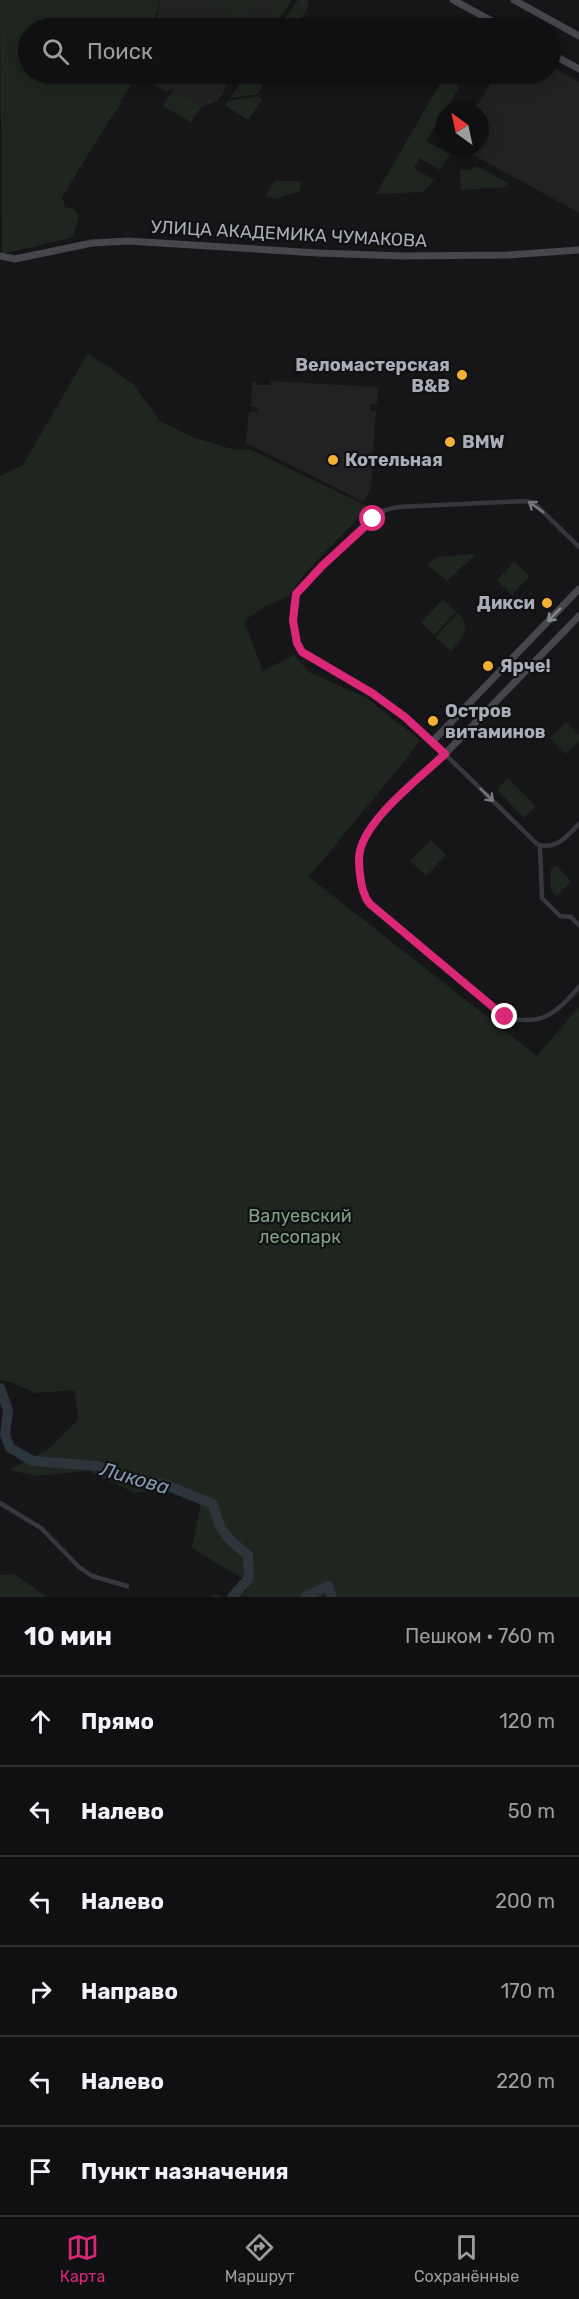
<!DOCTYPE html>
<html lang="ru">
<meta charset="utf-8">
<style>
:root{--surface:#101012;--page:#1e1e20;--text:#f1f3f6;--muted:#9c9d9f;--line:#303032;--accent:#db2777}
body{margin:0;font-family:Rubik,sans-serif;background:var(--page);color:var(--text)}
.compass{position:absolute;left:435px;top:102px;width:54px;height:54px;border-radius:50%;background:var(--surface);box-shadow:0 3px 15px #0003;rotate:327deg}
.stop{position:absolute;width:18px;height:18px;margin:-14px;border:4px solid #db2777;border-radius:50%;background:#fff}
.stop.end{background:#db2777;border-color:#fff;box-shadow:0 2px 6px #0008}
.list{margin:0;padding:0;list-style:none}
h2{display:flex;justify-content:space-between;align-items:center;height:78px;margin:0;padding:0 24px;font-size:26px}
h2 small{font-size:20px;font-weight:400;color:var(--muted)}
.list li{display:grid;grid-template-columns:39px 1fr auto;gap:18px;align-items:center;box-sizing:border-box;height:90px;padding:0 24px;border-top:2px solid var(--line)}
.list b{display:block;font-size:22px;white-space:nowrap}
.list em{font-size:20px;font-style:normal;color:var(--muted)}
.icon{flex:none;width:33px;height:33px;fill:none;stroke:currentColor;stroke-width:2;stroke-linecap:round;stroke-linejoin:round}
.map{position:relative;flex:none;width:579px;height:1597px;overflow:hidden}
.search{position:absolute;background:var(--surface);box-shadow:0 3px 15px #0003;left:18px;right:18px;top:18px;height:66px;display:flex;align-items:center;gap:15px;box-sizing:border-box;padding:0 21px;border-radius:33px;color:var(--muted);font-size:22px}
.sheet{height:618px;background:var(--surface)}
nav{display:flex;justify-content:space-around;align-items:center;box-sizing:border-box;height:84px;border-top:2px solid var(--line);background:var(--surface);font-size:16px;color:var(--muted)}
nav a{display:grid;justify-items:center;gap:3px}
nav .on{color:var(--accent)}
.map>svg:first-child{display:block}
.built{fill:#222225}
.green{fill:#1e261f}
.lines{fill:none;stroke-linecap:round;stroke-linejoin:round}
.river{stroke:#2c353c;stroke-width:10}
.street{stroke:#37383d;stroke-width:4.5}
.secondary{stroke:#45474d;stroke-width:7}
.oneway{stroke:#757881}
.oneway2{stroke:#858993}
.route{stroke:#db2777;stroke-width:8}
.poi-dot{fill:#f2b134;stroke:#111113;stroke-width:2}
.labels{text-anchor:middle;stroke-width:4.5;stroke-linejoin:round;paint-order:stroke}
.street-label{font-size:18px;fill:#a8adb8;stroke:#111113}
.poi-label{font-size:18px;font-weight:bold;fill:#a8adb8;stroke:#111113;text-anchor:start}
.park-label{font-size:18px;fill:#7fa381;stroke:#111113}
.water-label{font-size:20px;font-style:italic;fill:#7f9bb3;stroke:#111113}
</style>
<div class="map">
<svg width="579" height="1597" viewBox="0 0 579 1597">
<rect width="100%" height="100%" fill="#161618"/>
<path class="built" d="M160,0H280L276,2L261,28H154Z
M551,66L579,82V213L459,147H480V111H474L496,74H550Z
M142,74H234L218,101L202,106L171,89L167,92L141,78Z
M271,381L378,387L377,404L370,405V411H376L371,487L364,502L246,443L249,412H257V407H251L252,382H256L257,385H271Z"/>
<path class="green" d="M0,0H158L159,4L151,28H28V74H138L120,102L122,103L116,112L115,111L62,197L65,207L73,209L79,215L73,236L71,238L2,254Z
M206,0H258L245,22Z
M280,0H292L273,28H261L276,2Z
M298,0H308L309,5L296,28H278Z
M247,74H270L258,94L230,98Z
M444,77L460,86L426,141L450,154L440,170L420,158L414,168L434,180L423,192L376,194Z
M173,90L202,106L191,122L163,106Z
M257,96L263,99L248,120L225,105L228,101Z
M477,166L508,183L507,187L461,190L460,170H469Z
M274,181H301L300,191L276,199L265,197Z
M88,353L133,384L160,421L192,437L232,449L252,450L369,507L304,574L289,596L263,607L244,621L263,671L294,655L309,672L365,697L420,740L406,759L309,877L537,1056L579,1007V1597H211L213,1594L226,1597L231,1593L246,1592L248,1582L192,1548L202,1497L175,1487L135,1493L89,1471L37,1476L9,1470L50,1448L79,1419L74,1390L36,1393L10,1382L0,1380V476L23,465Z
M476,554L447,581L427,565L437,557Z
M514,562L530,576L512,595L497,580Z
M443,599L456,612L434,635L421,623Z
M458,613C472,626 462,639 451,651L435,637Z
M566,722L579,735V741L566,754L550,738Z
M508,778L536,806L524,818L497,790Z
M431,840L446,855L426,876L410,861Z
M556,865L571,881L557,896L551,890V869Z
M14,1574L47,1597H0V1575Z"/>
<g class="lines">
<path class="river" d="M0,1388L8,1410L5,1435L10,1448L33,1461L97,1466L140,1481L166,1485L213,1504C220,1532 225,1537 248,1555L249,1578L232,1597
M305,1597L328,1586L332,1597"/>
<path class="street" d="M432,742C419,733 410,720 398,711C367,689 334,671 302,652C292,639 288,609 297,594C306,578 364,524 380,513C386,509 392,508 398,507L526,501L534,503L579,547
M579,824C567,836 556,851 537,844L445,754C421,778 367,818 360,851C358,858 359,866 360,874C361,885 363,896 370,905L505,1017C542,1027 556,1013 579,987
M540,846L542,898L560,916L571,917L579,925
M0,1503L41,1528L79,1567L92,1576L127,1586"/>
<path class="secondary" d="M453,0L505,28
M514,0L579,36
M550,53L579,69
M0,256L15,259L92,243L128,241L318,253L403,256L507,255L579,250
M579,589L432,742L445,754L579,616"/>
</g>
<defs><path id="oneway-shaft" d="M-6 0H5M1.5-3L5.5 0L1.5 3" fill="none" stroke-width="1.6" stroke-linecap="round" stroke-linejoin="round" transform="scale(1.5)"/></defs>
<g class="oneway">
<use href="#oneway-shaft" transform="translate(536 507) rotate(-145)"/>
<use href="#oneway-shaft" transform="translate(487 795) rotate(44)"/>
</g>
<use class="oneway2" href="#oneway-shaft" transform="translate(554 615) rotate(134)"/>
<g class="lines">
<path class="route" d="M373,519L322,566L296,594L293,621L297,643L302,652L372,693L405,717L445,754C421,777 367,818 360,851C358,859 359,866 360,874C361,885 363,896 370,904L505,1017"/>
</g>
<g class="poi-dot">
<circle cx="462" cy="375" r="6"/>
<circle cx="450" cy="442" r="6"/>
<circle cx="333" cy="460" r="6"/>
<circle cx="547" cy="603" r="6"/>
<circle cx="488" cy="666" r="6"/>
<circle cx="433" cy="721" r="6"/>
</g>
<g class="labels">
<g class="street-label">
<text transform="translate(289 234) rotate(3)" y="6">УЛИЦА АКАДЕМИКА ЧУМАКОВА</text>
</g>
<g class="poi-label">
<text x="450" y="371" text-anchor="end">Веломастерская<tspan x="450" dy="21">B&amp;B</tspan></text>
<text x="462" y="448">BMW</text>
<text x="345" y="466">Котельная</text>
<text x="535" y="609" text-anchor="end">Дикси</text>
<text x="500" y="672">Ярче!</text>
<text x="445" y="717">Остров<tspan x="445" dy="21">витаминов</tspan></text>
</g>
<g class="park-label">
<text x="300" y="1222">Валуевский<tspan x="300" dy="21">лесопарк</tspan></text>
</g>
<g class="water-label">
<text transform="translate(135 1478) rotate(16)" y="7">Ликова</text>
</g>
</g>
</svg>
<svg class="compass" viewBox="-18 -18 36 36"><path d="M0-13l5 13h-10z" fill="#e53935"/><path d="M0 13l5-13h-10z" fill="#9c9d9f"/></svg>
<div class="stop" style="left:373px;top:519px"></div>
<div class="stop end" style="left:505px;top:1017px"></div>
<div class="search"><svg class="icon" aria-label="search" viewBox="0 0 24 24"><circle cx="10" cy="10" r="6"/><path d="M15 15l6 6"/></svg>Поиск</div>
</div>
<section class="sheet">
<h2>10 мин<small>Пешком · 760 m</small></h2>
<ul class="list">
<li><svg class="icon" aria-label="ahead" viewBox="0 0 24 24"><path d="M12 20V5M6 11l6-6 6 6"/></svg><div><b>Прямо</b></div><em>120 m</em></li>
<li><svg class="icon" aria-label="left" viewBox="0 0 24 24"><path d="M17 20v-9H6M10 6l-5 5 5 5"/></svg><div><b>Налево</b></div><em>50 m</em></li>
<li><svg class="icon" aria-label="left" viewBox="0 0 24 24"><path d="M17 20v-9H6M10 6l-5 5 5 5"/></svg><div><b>Налево</b></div><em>200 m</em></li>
<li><svg class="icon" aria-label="right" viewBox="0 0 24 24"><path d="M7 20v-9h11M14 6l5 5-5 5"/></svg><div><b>Направо</b></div><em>170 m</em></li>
<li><svg class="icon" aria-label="left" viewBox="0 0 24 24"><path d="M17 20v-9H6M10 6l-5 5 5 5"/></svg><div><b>Налево</b></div><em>220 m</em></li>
<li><svg class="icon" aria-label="arrive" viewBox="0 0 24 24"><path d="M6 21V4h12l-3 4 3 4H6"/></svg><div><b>Пункт назначения</b></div></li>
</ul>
</section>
<nav>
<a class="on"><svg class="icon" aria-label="map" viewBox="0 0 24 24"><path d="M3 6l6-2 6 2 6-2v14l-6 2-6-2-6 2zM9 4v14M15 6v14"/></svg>Карта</a>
<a><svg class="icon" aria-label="directions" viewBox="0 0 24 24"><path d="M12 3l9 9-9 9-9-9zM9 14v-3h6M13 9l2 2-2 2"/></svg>Маршрут</a>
<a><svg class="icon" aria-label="saved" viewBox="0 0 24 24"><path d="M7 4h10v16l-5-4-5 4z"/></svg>Сохранённые</a>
</nav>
